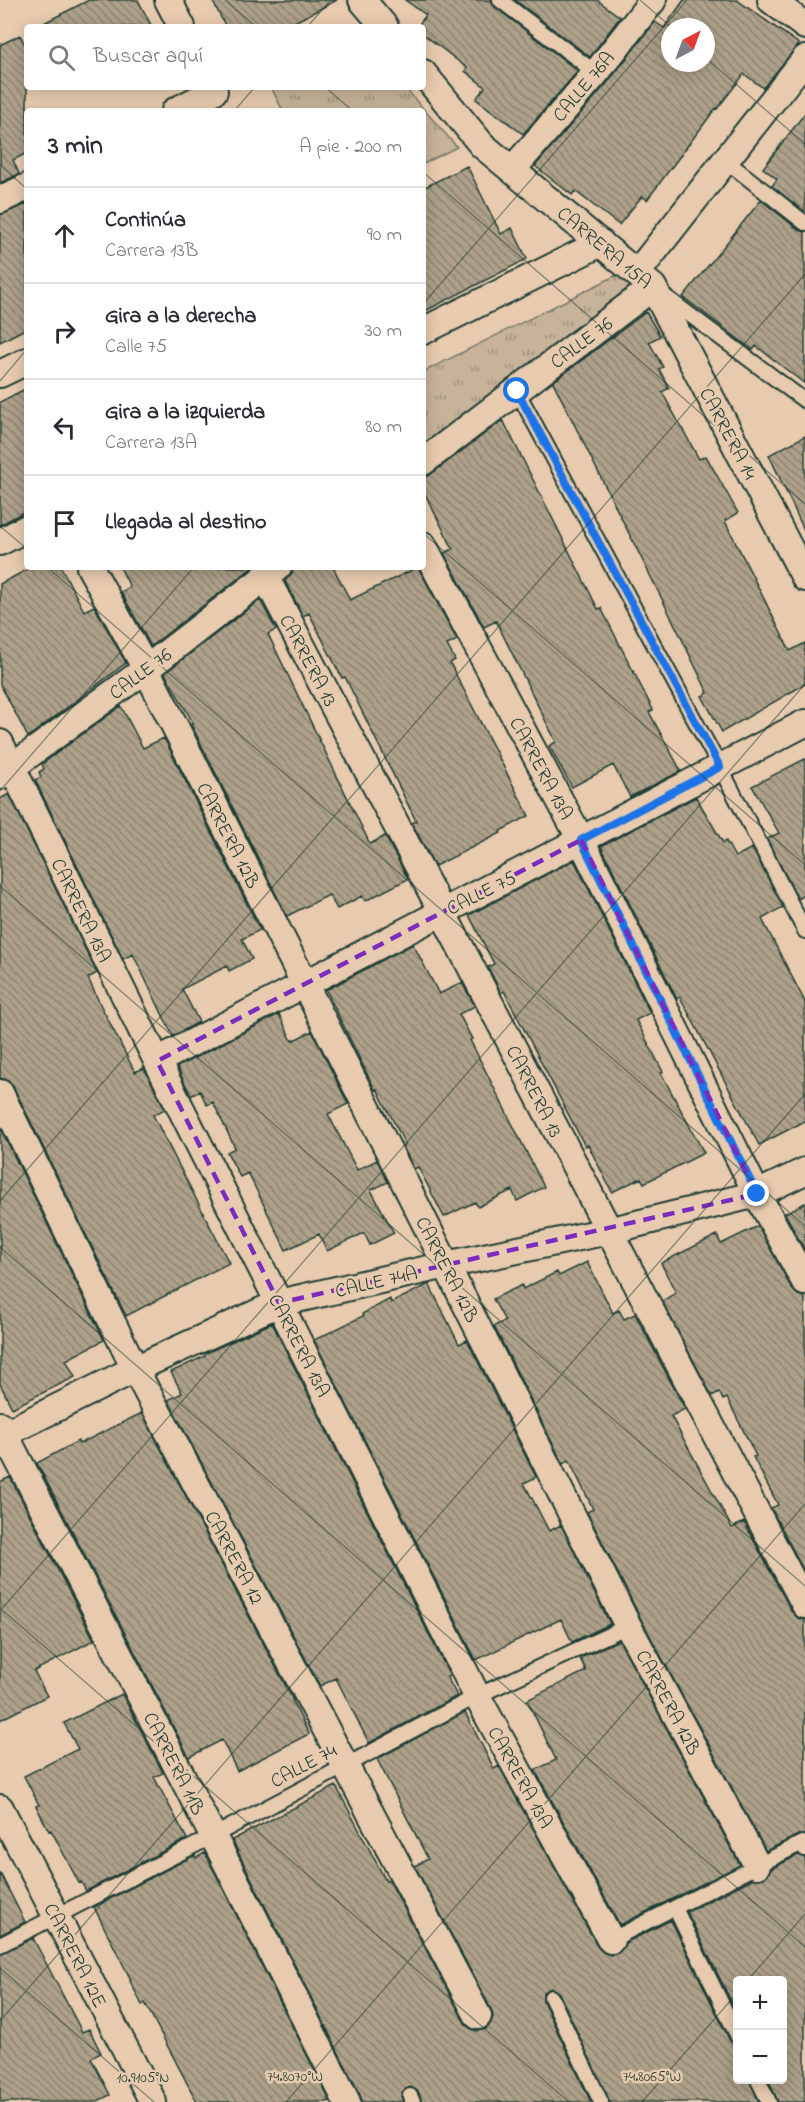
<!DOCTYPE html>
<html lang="es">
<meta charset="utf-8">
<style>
body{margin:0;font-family:"Indie Flower",sans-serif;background:#f7f7f7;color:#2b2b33}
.controls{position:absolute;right:18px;bottom:18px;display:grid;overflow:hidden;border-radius:6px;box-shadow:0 3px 15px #0003}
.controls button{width:54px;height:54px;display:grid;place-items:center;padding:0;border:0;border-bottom:2px solid #e1e1e2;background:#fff;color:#2b2b33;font:30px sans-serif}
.compass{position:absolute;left:661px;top:18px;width:54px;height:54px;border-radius:50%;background:#fff;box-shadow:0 3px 15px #0003;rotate:41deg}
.stop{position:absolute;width:18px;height:18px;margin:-14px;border:4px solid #1a73e8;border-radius:50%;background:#fff}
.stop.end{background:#1a73e8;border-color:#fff;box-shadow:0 2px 6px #0008}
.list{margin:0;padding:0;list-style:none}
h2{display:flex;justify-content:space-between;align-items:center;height:78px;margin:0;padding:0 24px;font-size:26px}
h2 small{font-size:20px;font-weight:400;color:#7c7c81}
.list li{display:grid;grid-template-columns:39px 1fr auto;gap:18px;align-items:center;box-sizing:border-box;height:96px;padding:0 24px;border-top:2px solid #e1e1e2}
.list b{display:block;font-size:22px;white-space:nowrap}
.list p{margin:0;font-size:20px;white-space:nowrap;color:#7c7c81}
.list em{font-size:20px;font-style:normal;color:#7c7c81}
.icon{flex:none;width:33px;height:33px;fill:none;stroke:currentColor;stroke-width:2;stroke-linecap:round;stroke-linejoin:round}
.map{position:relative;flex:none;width:805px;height:2102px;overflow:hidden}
.search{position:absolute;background:#fff;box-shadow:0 3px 15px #0003;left:24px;top:24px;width:402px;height:66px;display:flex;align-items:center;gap:15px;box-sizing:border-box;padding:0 21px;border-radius:6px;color:#7c7c81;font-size:22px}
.panel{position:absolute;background:#fff;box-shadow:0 3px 15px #0003;left:24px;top:108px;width:402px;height:462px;border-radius:6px}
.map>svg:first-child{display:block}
.grass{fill:url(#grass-tufts);stroke:#737867;stroke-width:1.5}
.building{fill:url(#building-back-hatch);stroke:#1f3d34;stroke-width:1.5;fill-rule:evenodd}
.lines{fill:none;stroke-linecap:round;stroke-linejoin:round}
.lane-casing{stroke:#1f3d34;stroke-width:18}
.street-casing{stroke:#1f3d34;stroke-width:30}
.lane{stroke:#e8cbaf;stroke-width:14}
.street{stroke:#e8cbaf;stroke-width:26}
.route{stroke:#1a73e8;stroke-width:8}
.marked{fill:none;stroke:#7b2cbf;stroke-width:4.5;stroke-dasharray:12 8;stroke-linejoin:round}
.ticks{fill:none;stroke:#1f3d34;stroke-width:1.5;stroke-opacity:0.45}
.labels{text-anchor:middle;stroke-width:5;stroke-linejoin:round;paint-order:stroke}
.street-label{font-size:20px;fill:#1f3d34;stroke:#e8cbaf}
.ticks-label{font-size:15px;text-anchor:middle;fill:#1f3d34;stroke:#e8cbaf;stroke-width:5;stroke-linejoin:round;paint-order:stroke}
</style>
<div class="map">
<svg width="805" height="2102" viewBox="0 0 805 2102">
<defs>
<pattern id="grass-tufts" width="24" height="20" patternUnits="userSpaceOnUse" patternTransform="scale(1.5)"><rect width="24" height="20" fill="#c7b39a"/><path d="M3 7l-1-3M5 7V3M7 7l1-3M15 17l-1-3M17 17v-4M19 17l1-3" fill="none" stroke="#a1937e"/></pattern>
<pattern id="building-back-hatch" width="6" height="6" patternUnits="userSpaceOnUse" patternTransform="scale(1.5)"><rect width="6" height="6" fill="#aea18a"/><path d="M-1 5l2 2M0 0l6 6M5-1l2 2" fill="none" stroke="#8d8472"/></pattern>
</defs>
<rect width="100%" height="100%" fill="#e8cbaf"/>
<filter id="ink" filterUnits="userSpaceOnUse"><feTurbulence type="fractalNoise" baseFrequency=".0167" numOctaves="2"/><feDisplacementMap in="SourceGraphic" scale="12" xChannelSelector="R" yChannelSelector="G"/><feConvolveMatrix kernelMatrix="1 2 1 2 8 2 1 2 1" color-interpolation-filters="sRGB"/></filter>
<g filter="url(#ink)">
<path class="grass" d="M271,87H404L457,147L423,164V111H283Z
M617,275L637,292L423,455V372Z"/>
<path class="building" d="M89,0H138L152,27H36Z
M212,0H337L285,27H226Z
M405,0H491L495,7L578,71L523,134L476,99L485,87L465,71L467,68L423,34V27H417L426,15Z
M515,0H597L620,17L590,57Z
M684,0H737L799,44L763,88L744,74L717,109L716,108L647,200L642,196L619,225L575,191L572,195L535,166L608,82L655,22L664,28ZM670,27H706V63H670Z
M20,35L27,49V153L13,160L19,174L0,183V45Z
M805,113V212L772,186L777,179L763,168Z
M467,166L501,234L512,228L527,259L423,312V188Z
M761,200L799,230L805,232V384L756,346L753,350L683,297Z
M27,204V328L0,342V215Z
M646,312L660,336L649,342L663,367L659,369L669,388L662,392L699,459L706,456L738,513L725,521L790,651L805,643V684L722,732L702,696L708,693L679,633L553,382Z
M27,388V510L0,525V402Z
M503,420L598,609L601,608L653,710L649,712L681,771L630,797L613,765L572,787L549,746L556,742L496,621L484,627L444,553L453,549L423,490V480Z
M805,436V532L769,455Z
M32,567H61L84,611L94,606L126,663L28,737L0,684V584Z
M120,567H253L151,646L121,592L130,587Z
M293,567H333L350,600L418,567L457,640L447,645L455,660L450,663L529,816L500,831L501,833L435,866L412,823L416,821L345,677L342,678L309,613L303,616L285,581L292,573Z
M260,600L276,630L268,634L370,844L385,836L408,879L365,901L362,896L337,909L329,895L287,916L191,724L193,723L165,673Z
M121,706L143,748L164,738L260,930L242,939L252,959L229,971L227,966L182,989L199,1022L173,1036L133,954L123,959L35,780L41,777L39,772L44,769L42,764Z
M805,759V895L798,899L767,839L779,833L752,786Z
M9,794L97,973L88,978L101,1006L135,1072L144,1068L165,1109L153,1115L229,1263L126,1316L13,1086L8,1080L0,1078V799Z
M696,797L723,843L726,841L735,857L752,848L783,907L762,919L805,1002V1121L759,1145L680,997L677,999L601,846Z
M574,860L650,1013L636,1020L663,1072L661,1073L704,1153L644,1183L641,1178L612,1192L588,1145L585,1146L504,991L501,993L488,967L494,964L469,915Z
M413,944L439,994L462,983L475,1006L459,1014L472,1039L470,1040L544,1187L517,1201L512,1190L478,1207L475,1202L444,1217L418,1167L414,1169L403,1147L405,1144L377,1089L375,1090L326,990Z
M279,1014L292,1041L312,1031L348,1104L328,1114L357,1170L377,1160L388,1182L371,1190L394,1233L370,1245L364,1233L327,1251L319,1234L286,1250L248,1173L240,1177L227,1152L235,1148L213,1102L207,1105L200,1091L191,1096L177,1067Z
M0,1127L104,1340L66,1360L75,1377L12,1408L0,1384Z
M805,1203V1251L785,1213Z
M758,1226L792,1289L798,1295L805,1297V1573L771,1508L778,1505L753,1457L756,1456L727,1398L723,1400L719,1392L712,1396L662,1301L676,1293L661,1263L717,1235L721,1244Z
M587,1262L613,1313L619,1310L624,1319L635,1314L685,1409L671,1416L732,1528L744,1522L792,1612L798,1618L805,1620V1835H798L766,1851L641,1619L587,1512L593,1509L569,1460L563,1464L494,1326L505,1321L493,1299L522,1285L523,1289L557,1272L559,1276Z
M429,1284L459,1344L467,1340L536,1477L524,1483L549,1531L561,1525L610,1624L572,1642L561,1619L476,1660L314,1340L363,1316L362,1314L390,1299L391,1303Z
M272,1323L450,1676L447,1677L457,1696L369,1743L336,1678L320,1686L168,1400L182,1393L171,1372L205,1356L204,1354Z
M142,1413L293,1700H292L309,1734L237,1771L222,1740L189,1757L37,1463L78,1441L79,1444Z
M10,1477L94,1640L34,1671L47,1696L0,1720V1482Z
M619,1640L740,1865L620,1925L535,1770L556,1760L527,1700L586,1671L580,1658Z
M122,1694L162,1771L163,1773L154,1777L187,1839L86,1891L81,1882L79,1883L51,1830L49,1831L36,1806L39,1805L24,1776L78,1749L64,1723Z
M465,1712L494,1769L499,1766L598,1947L603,1952L610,1955L618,1953L623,1948L625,1943L671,1920L730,2041L738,2046V2079H749L759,2102H610L559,1993L551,1988L543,1992V2001L591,2102H422L418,2091L410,2087L402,2092L401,2096L403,2102H362L360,2095L232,1840L336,1786L386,1881L389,1880L465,2023L470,2028L477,2031L486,2029L490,2024L493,2017L491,2009L415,1866L428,1859L377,1759Z
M205,1853L330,2101L327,2102H197L145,2003L142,2005L130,1981L131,1980L94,1907L195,1855L196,1858Z
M798,1855L805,1858V2102H778L768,2079H783V1980H738V2015L687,1912L752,1879L764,1878L771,1869Z
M0,1873L25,1922L0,1935Z
M33,1938L82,2032L89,2029L101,2053L91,2058L110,2095L96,2102H0V1954Z"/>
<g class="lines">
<defs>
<path id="lane" d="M500,0L596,73
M725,160L805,223
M662,294L805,401
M517,391L720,767L805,931
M675,1908L738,2037
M611,1940L802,1843L805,1849
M0,1945L213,1836L477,1696L628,1626
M551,1997L601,2102
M758,2080L769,2102
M410,2096L413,2102"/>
<path id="street" d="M168,0L182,27
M362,0L385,27
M771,0L805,26
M423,73L482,145L653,287L805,578
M175,111L214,91
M512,170L596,73L653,0
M0,200L27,187
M637,273L805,59
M423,331L601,243
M0,374L27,361
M423,462L653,287
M0,542L27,528
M423,545L581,840L757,1194L805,1282
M90,567L146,669L628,1626L757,1865
M265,576C447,918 624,1263 805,1605
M0,743L157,1061L477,1696L611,1940
M0,776L146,669L278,567
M157,1061L805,723
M0,1093L135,1369L478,2016
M0,1425L213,1836L347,2102
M0,1436L135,1369L279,1303L446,1265L608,1231L757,1194L805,1171
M0,1808L153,2102"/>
</defs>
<use href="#lane" class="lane-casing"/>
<use href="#street" class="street-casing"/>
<use href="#lane" class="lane"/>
<use href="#street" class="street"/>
</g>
</g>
<g class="lines" filter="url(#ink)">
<path class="route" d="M517,391L720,767L581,840L757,1194"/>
</g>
<path class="marked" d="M581,840L757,1194L279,1303L157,1061Z"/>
<path class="ticks" d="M225,0L256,27M640,0L671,27M307,27L331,0M706,58L805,144M325,87L353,111M234,111L255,87M0,165L27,189M423,172L805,504M423,304L687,0M0,381L27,349M0,526L27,549M423,533L805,865M47,567L805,1226M0,791L194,567M0,886L805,1586M0,1201L805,274M0,1247L805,1947M0,1608L569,2102M0,1611L805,684M0,1968L154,2102M748,1980L805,1914M0,2021L805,1094M286,2102L805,1504M642,2102L738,1992"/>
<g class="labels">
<g class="street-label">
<text transform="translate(583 86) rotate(-50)" y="7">CALLE 76A</text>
<text transform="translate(605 247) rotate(40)" y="7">CARRERA 15A</text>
<text transform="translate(581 342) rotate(-37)" y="7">CALLE 76</text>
<text transform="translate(729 433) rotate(62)" y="7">CARRERA 14</text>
<text transform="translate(309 660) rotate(62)" y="7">CARRERA 13</text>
<text transform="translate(140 673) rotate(-37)" y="7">CALLE 76</text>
<text transform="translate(542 768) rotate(62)" y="7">CARRERA 13A</text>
<text transform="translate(229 835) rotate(63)" y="7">CARRERA 12B</text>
<text transform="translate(481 892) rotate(-27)" y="7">CALLE 75</text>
<text transform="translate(82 910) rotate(64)" y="7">CARRERA 13A</text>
<text transform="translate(535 1091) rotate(63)" y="7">CARRERA 13</text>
<text transform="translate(448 1269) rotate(63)" y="7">CARRERA 12B</text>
<text transform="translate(376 1281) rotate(-13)" y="7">CALLE 74A</text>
<text transform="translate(300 1345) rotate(63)" y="7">CARRERA 13A</text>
<text transform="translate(235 1557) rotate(62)" y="7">CARRERA 12</text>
<text transform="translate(669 1702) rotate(62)" y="7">CARRERA 12B</text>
<text transform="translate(175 1763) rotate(63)" y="7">CARRERA 11B</text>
<text transform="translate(303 1765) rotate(-28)" y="7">CALLE 74</text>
<text transform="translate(521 1777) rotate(61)" y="7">CARRERA 13A</text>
<text transform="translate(76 1955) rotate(63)" y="7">CARRERA 12E</text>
</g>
</g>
<g class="ticks-label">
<text x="295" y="2081">74.8070°W</text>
<text x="652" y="2081">74.8065°W</text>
<text x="143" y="2082">10.9105°N</text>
</g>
</svg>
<div class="controls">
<button>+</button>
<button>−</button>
</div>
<svg class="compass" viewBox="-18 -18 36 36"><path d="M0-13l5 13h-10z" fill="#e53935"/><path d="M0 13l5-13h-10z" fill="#7c7c81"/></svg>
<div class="stop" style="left:517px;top:391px"></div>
<div class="stop end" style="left:757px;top:1194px"></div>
<div class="search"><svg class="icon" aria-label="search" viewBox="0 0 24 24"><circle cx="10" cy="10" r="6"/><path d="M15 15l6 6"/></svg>Buscar aquí</div>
<section class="panel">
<h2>3 min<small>A pie · 200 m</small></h2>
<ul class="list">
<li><svg class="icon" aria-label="ahead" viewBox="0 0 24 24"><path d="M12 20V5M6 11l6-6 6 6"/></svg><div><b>Continúa</b><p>Carrera 13B</p></div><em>90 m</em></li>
<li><svg class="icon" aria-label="right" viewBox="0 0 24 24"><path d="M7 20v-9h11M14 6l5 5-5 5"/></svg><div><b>Gira a la derecha</b><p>Calle 75</p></div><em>30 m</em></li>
<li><svg class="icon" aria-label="left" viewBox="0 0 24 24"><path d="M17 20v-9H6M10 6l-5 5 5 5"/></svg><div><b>Gira a la izquierda</b><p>Carrera 13A</p></div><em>80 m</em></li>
<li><svg class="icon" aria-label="arrive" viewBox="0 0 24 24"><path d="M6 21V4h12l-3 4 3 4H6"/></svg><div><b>Llegada al destino</b></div></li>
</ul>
</section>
</div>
